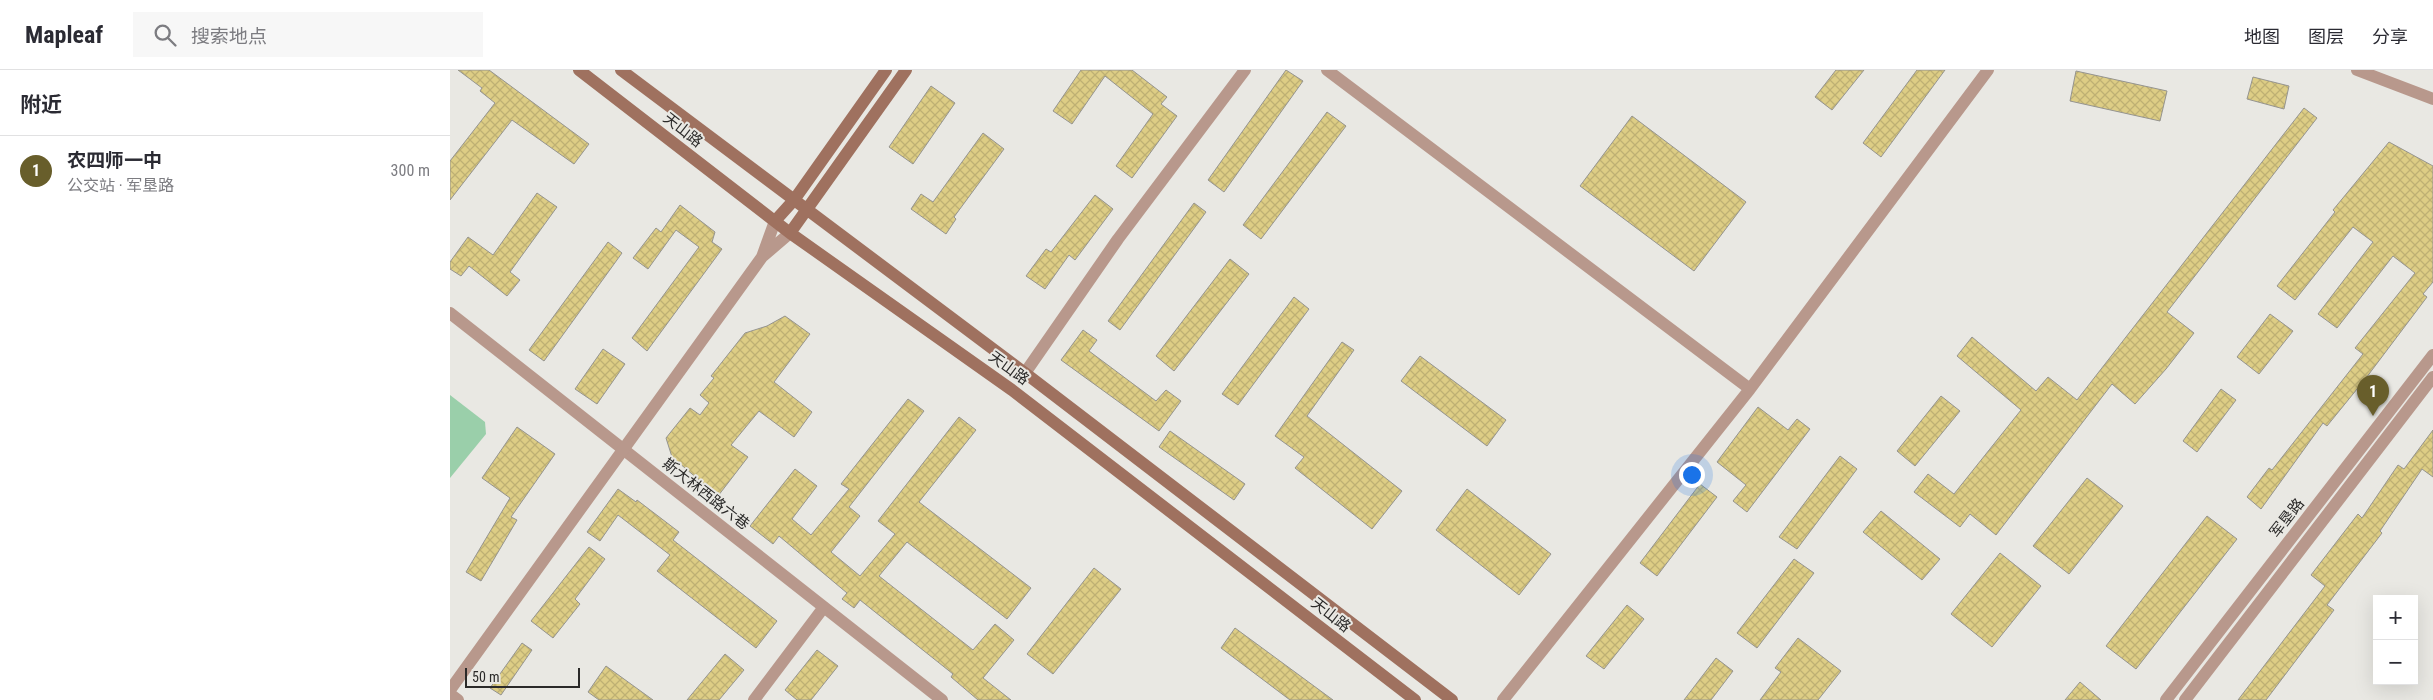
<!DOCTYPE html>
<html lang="zh">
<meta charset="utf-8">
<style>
body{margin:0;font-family:"Roboto Condensed","Noto Sans SC",sans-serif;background:#f7f7f7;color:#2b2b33}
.controls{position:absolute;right:15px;bottom:15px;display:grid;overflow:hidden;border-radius:0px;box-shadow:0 5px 20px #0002}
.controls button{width:45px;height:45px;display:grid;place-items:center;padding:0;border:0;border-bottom:1px solid #e1e1e2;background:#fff;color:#2b2b33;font:25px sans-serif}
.scale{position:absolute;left:15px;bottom:12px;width:115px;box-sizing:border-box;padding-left:5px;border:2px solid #2b2a29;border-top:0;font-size:14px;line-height:18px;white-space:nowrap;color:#2b2a29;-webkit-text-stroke:4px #e9e8e3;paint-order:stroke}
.you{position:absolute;left:1241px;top:404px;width:18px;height:18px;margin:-12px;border:4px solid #fff;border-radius:50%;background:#1a73e8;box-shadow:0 0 0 8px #1a73e833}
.badge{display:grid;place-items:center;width:32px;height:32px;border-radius:50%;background:#685e2b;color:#fff;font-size:16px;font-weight:700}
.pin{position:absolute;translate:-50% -41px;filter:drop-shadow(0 1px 2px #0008)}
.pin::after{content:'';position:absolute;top:26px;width:18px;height:15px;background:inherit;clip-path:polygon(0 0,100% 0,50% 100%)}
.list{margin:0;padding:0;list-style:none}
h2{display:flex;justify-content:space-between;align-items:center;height:65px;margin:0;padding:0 20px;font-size:21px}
h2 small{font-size:16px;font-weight:400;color:#7c7c81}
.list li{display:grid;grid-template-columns:32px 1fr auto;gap:15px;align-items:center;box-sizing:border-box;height:70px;padding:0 20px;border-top:1px solid #e1e1e2}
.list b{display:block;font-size:19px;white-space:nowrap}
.list p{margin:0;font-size:16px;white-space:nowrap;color:#7c7c81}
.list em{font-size:16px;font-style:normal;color:#7c7c81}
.icon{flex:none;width:28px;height:28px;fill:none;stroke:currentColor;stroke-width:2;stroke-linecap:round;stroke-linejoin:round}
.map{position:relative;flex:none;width:1983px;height:630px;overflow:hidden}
header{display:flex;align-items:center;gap:30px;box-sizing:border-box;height:70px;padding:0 25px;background:#fff;border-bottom:1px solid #e1e1e2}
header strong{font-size:24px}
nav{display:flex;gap:28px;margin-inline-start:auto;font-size:18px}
.search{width:350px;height:45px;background:#f7f7f7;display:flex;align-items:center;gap:12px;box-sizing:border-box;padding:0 18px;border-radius:0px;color:#7c7c81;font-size:19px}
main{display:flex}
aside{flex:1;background:#fff}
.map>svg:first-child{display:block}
.pitch{fill:#9acfaa}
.building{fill:url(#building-cross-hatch);stroke:#95948f}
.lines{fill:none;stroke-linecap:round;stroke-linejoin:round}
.minor{stroke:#b8988c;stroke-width:12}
.tertiary{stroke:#b8988c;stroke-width:12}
.secondary{stroke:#9f715f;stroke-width:12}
.labels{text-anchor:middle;stroke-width:4;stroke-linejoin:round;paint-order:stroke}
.street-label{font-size:15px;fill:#2b2a29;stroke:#e9e8e3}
</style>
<header>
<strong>Mapleaf</strong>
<div class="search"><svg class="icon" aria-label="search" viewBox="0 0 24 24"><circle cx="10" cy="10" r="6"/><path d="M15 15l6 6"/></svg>搜索地点</div>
<nav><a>地图</a><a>图层</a><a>分享</a></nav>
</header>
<main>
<aside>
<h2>附近<small></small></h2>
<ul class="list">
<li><span class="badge">1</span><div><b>农四师一中</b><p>公交站 · 军垦路</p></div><em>300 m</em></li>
</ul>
</aside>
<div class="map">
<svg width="1983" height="630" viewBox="0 0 1983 630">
<defs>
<pattern id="building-cross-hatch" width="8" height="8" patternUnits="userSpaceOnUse" patternTransform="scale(1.25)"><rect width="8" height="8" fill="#ddcd85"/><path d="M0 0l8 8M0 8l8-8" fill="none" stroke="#beb073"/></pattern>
</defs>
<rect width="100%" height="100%" fill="#e9e8e3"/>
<path class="pitch" d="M0,325L35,352L36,364L0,408Z"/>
<path class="building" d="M8,0H39L139,74L124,94L62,50L0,130V91L45,33L30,21L32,18Z
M631,0H682L717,27L711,34L727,46L682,108L666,96L703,44L655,6L622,54L603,41Z
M836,0L853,11L774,122L758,110Z
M1386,0H1414L1382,40L1365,27Z
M1467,0H1495L1431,87L1413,73Z
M1626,1L1717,21L1710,51L1620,31Z
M1803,7L1839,16L1834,39L1797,29Z
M481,16L505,33L463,94L439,77Z
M1854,38L1867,48L1717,242L1744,263L1716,299L1685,334L1662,314L1546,465L1520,444L1510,457L1464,422L1478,404L1504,424L1571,340L1507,286L1522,267L1586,321L1598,307L1627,330Z
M877,42L896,56L811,169L793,155Z
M1182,46L1296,132L1244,201L1130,116Z
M533,63L554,79L504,147L506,149L496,164L461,139L471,124L483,132Z
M1939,72L1983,96V212L1973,224L1977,227L1916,308L1877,356L1873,353L1811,439L1797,427L1819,398L1822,400L1913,284L1905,278L1965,203L1943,186L1887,258L1868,244L1923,172L1903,157L1845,230L1827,216L1885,142L1883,140Z
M87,123L107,137L60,202L70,210L57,226L19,196L11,206L0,199V192L18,167L43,185Z
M645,125L663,139L625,190L619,185L595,219L576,206L596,179L601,182Z
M744,133L756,142L670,260L658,251Z
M230,135L265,162L262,172L272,179L197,281L182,268L249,177L226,160L198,199L183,188L206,158L211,162Z
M158,172L172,183L94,291L79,280Z
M780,189L799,204L724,301L706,286Z
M844,227L859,239L788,335L772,324Z
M1820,244L1843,261L1809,304L1787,287Z
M335,246L360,264L324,312L362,342L344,367L309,341L281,375L298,387L268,426L222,387L216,368L240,338L250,345L259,333L250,325L264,308L261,306L295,263L317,256Z
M633,260L647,270L639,281L706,331L716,320L731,331L709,361L611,290Z
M892,272L904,280L857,346L952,421L922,459L845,398L854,387L825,366Z
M153,279L175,294L147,334L125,319Z
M970,286L1056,350L1037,376L951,311Z
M1771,319L1786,330L1747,382L1733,371Z
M1491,326L1510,341L1465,396L1447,381Z
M458,329L474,341L399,437L410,446L381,482L410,506L445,464L428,451L509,347L526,360L469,432L581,518L557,549L457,472L429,506L523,580L545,554L564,570L533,608L561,630H528L501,607L503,604L410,530L404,538L392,529L397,523L329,466L323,474L300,456L345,399L367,416L342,449L361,465L399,419L391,414Z
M1308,337L1338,360L1347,349L1360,359L1297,442L1283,431L1296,415L1267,392Z
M67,357L105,384L61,447L67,450L31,511L16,502L60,428L32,408Z
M1983,360V407L1972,399L1930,461L1932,463L1877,535L1884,540L1816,630H1788L1875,516L1861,505L1908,444L1912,448L1948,395L1954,399Z
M720,361L795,414L784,430L709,377Z
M1390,386L1407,399L1347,479L1329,467Z
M1637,408L1673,436L1619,504L1583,476Z
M1250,414L1267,427L1207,506L1190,493Z
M168,419L186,432L187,430L229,462L223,470L327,551L306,578L207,501L220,485L168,445L150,471L137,462Z
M1017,419L1101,484L1069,525L986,460Z
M1431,441L1490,489L1472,510L1413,462Z
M1757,446L1787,469L1686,599L1656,576Z
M139,477L155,489L125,529L130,534L103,568L81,551Z
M1550,483L1591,516L1542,577L1501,544Z
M1344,489L1364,503L1307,578L1287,563Z
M644,498L671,519L603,604L577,584Z
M1177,535L1194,549L1154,599L1136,586Z
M785,558L883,630H840L771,578Z
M1348,568L1391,601L1368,630H1310L1331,602L1325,598Z
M72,573L82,580L51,625L40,618Z
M367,580L388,596L361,630H347L335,620Z
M275,584L294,600L269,630H237Z
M1266,588L1283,601L1261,630H1234Z
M156,596L203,630H149L138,622Z
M1630,612L1651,630H1615Z"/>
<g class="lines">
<path class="minor" d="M877,0L1300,319
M1907,0L1983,29
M0,243L492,630
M575,303L668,169L795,0
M0,624L8,630
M304,630L374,537
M1053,630L1300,319L1538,0"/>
<path class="tertiary" d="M325,151L312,187L340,163
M0,620L312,187
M1716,630L1983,285
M1735,630L1983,307"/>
<path class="secondary" d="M129,0L340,163L562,320L965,630
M171,0L575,303L1002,630
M325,151L344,130L436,0
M340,163L456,0"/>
</g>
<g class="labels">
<g class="street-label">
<text transform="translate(233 60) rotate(38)" y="5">天山路</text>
<text transform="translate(559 298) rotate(36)" y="5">天山路</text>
<text transform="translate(256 424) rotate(38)" y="5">斯大林西路六巷</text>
<text transform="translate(1837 448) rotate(-52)" y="5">军垦路</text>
<text transform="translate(881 545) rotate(38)" y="5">天山路</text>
</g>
</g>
</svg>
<div class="controls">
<button>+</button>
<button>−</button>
</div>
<div class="scale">50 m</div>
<div class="you"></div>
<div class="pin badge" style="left:1923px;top:346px">1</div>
</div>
</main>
